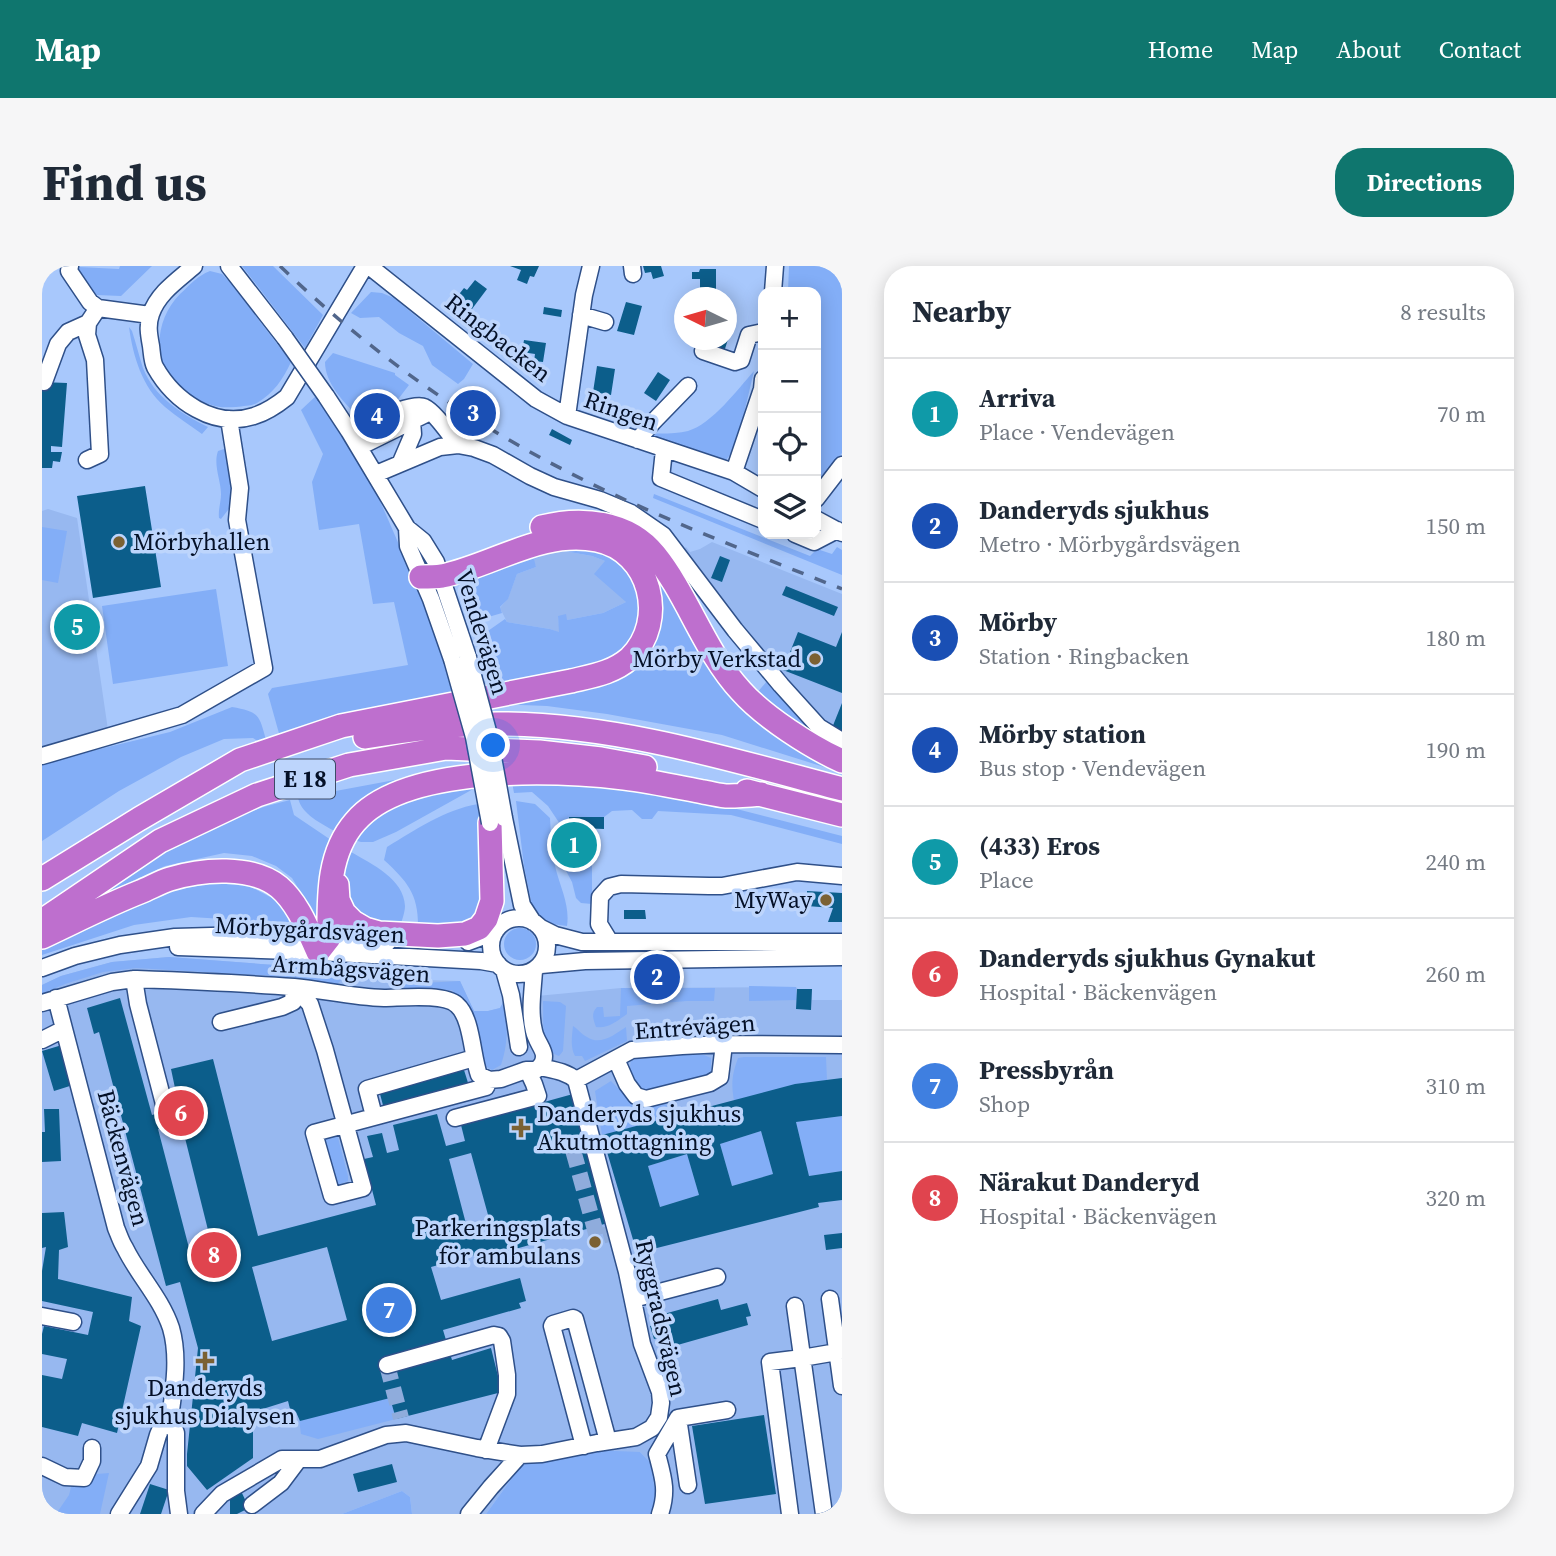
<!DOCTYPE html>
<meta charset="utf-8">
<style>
body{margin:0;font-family:"Source Serif 4",serif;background:#f6f6f7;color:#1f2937}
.controls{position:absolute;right:21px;top:21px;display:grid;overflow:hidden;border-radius:14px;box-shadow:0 4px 18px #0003}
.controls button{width:63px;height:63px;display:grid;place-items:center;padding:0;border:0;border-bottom:2px solid #e0e1e3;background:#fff;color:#1f2937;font:35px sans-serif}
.compass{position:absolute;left:632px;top:21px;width:63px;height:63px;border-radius:50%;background:#fff;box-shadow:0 4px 18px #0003;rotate:275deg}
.you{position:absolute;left:452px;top:480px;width:24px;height:24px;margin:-18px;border:5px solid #fff;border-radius:50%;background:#1a73e8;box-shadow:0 0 0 10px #1a73e833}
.badge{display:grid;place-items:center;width:46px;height:46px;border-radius:50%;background:#0f766e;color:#fff;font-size:23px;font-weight:700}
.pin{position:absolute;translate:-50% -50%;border:4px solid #fff;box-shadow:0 2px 7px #0006}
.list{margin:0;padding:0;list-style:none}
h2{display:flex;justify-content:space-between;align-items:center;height:91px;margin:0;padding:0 28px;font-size:30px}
h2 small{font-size:23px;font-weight:400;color:#747a83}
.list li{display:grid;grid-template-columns:46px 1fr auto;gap:21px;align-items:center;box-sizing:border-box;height:112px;padding:0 28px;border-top:2px solid #e0e1e3}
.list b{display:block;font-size:26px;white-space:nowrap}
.list p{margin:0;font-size:23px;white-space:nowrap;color:#747a83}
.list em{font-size:23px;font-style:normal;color:#747a83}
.icon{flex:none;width:38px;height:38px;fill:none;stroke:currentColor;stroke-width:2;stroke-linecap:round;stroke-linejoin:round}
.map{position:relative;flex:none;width:800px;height:1248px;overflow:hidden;border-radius:28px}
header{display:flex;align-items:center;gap:42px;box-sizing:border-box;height:98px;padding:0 35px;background:#0f766e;color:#fff}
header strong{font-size:33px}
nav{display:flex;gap:38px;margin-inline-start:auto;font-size:24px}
.intro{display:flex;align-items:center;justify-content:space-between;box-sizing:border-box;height:168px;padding:0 42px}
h1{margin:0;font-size:49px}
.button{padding:18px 32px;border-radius:28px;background:#0f766e;color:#fff;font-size:24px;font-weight:700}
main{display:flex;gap:42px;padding:0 42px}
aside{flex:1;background:#fff;border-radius:28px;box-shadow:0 4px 18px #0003}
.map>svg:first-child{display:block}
.built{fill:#97b8f0}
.green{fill:#83aef7}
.building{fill:#0c5e8b;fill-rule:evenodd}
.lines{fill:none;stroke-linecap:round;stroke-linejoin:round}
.minor-tunnel{stroke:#8facdc;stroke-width:16;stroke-dasharray:16 8;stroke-linecap:butt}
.minor-casing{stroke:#2f5089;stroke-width:19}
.highway-casing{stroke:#fff;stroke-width:26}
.minor{stroke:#fff;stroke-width:16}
.highway{stroke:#be6fce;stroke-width:23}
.rail{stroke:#51668b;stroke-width:3.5;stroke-dasharray:12 12;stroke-linecap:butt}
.minor-bridge-casing{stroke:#2f5089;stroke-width:19;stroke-linecap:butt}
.minor-bridge{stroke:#fff;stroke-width:16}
.poi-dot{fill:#7b6133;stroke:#bdd5fc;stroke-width:2.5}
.labels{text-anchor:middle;stroke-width:7;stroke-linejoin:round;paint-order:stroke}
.shield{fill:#bdd5fc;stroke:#3c4b67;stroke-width:2}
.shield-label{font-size:23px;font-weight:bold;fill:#041027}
.street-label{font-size:24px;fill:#041027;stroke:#bdd5fc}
.poi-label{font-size:24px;fill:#041027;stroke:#bdd5fc;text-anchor:end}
</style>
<header>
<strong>Map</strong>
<nav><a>Home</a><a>Map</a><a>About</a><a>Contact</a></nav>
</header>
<div class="intro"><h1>Find us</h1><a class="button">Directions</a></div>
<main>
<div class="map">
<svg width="800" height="1248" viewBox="0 0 800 1248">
<rect width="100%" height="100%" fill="#a8c8fc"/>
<path class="built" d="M6,243L35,252L66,464L0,483V245Z
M670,276L800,328V482L765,456L725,415L679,361L634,291L644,281L648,286L658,283Z
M516,284L550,290L563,295L584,336L561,347L525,354L516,351L518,367L508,363L465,356L458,342L466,332L475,308L494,301L491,293Z
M127,691L300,704L347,713L418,715L432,745H446L458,742L463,733L579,722L754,721L756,723H770V734H800V1248H610L616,1240L608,1196L598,1186L524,1189L480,1198L444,1248H370L368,1231L360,1225L300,1248H0V719L19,710L70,696Z"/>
<path class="green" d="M78,0H110L79,30L55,29L47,22L36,5L37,1L77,3Z
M200,0H231L281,49L263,82Z
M747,0H800V187L774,220V26H746Z
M168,5L180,8L187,15L249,96C241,113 232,127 215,137C210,140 201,140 194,141C187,141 180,142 173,140C155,136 125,116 120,98C113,73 120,46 138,28C148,19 155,10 168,5Z
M329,26L340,27L352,32L431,98L422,113L416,118L390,99L381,80L357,67L337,51L318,52L309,47Z
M87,61L90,65C94,77 97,90 101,102C112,131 140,148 166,161L160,168C148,159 135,151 123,141C100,121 91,90 87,61Z
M291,87L353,107V109L367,119L354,136L317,151C302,137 283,117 283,96Z
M712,105L696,173L692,184L684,194L665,192L590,167C607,167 630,169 646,165C670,158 696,123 712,105Z
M275,129L335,228L404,387L415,429L238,471L226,428L230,422L366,399L352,336L331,338L317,258L277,264L270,216L281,188L259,144Z
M185,182L193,235L179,253L177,252C176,244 179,236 179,228C179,214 171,199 176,185Z
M612,228L768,290L775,283L790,288L795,281L800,284V309L611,232Z
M0,261L25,265L16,317L0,314Z
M538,282L570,288L589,304L601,348L594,370L579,388L551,405L449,423L434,378L443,367L463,353L465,356L508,363L517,366L516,350L524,348L525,354L561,347L584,336L552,308L563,295L550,290L516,284L492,293L494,301L475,308L466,333L458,341L460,347L443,352L429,349L425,333L432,315L459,301L501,284Z
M612,303L643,359L798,502V506L680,469L565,448L505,440L452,438L585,407L608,306Z
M174,323L186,400L71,418L60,340Z
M725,415L774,467L769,469L714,428Z
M190,441C217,446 217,448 224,474L219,477L211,472L182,473L139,491L77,525L0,575V497L128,466Z
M401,505L294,566C279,557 260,549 256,532Z
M434,515L433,522L354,566L331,576H319L312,574L321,560L347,540Z
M470,516L558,519L675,538L800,570V578L689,549L616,545L610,553H600L590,544L570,545L562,551H528L527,595H537L550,600V638L539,637L534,632L530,616L522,601L521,572L518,558L506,540L490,526L472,527Z
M248,534L252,549L289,574L276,661L263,633L250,612L234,600L210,590L182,587L123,600L62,628L80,612L129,583L189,552L225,540Z
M474,535L493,538L508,552C509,570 510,587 514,604C519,623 528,640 525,660L510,658L500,653L490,640L482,600Z
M436,538L441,569L438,647L426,658L376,663C377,629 366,616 342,594L345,581C375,563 402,544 436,538Z
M309,586C330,598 362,613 363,640C363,647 359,656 358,662L345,661L309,643L303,618L304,591Z
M172,617L207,620L232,633L245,645L247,657L149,651L92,659L0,689V678L126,625Z
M462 678a16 16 0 1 1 32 0a16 16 0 1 1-32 0Z
M127,691L300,704L299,714L289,725L251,711L94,702L61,706L23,718L0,728V719L19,710L70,696Z
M418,715L432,745H446L458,742L463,733C465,758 467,775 459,799L450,804L442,799L430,751L410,724H362V718Z
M707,720L754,721L755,734L707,735Z
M579,722H673L672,735H645L585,740V748C575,755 566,763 554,761C551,753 549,747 555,741H561L562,751L578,750Z
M501,735L518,736L524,740L521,785L517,790C497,785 502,752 501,735Z
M531,760C536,763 539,768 545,771C558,780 572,769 584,761L585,775L543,795L540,790H533C528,781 530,770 531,760Z
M642,787L662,789L669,792V806L663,811L612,825H601C590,815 586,809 589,794Z
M702,791H784L785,814L692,835C689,817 690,809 696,792Z
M569,815L594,841H609L624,838L630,851L560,869L553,825Z
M800,850V905L767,910L754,856Z
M719,865L731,908L690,920L678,878Z
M291,869L296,872L306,910V915L296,919L292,917L281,876L284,871Z
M645,888L657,929L618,941L606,900Z
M348,1132L354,1153L276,1173L259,1168L257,1153Z
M549,1184L598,1186L608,1196L616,1240L610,1248H444L480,1198Z
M67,1207L58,1248H14L27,1229L32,1210Z
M360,1225L368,1231L370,1248H300Z"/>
<path class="building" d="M468,0H497L492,11L488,10L485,18L475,14L479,4Z
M601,0H619L622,10L611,13L609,6L603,7Z
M658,3H674V28L667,29V32H658V13H650V6H657Z
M433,14L445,23L430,43L414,32L422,22L425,24Z
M584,36L600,40L592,69L575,65Z
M502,41L520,44L519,51L501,48Z
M684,69L687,70L682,86L666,81L669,74H684Z
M482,74L504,77L501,96L492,95L493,88L480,86Z
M555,100L573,103L569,129L551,126Z
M616,106L628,114L614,135L602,127Z
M0,116L25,117L20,181L9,180V186H20L18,196L11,195L10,202H0Z
M510,163L530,174L528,179L507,169Z
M103,220L119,321L51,332L35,230Z
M678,290L688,294L680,316L669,312Z
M744,320L796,341L792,350L740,329Z
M756,366L794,381L800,366V427L741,404Z
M800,437V471L788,467Z
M527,551H562V563L537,562V595H527Z
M765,625L800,627V656H786L791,642L765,640Z
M582,644H603L604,653H582Z
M755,723H770L769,744L754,743Z
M78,732L110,849L137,841L129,803L171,793L216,970L334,939L322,893L331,891L325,870L340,867L345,887L357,884L351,859L395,848L404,880L423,875L419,859L531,828L566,957L434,994L433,989L389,1001L399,1034L478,1012L484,1035L477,1037L479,1042L401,1064L410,1094L449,1082L460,1126L354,1153L348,1132L258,1155L254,1146L249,1147L246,1135L211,1146V1192L165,1224L145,1200V1188L156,1082L138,1016L124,1020L57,766L52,768L45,742ZM139,856L169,976L147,982L116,863ZM429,887L451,967L428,973L407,893ZM285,981L305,1054L230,1075L210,1001Z
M20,779L31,819L12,825L0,785Z
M422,804L427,820L342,843L338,828Z
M800,812V850L754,856L767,910L800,905V934L776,937L777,941L595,987L560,869L753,818ZM719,865L731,908L690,920L678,878ZM645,888L657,929L618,941L606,900Z
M2,843H17L19,895L0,896V866H3Z
M22,946L26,981L17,984L16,1013L90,1031L87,1055L99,1060L75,1167L40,1157L36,1170L0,1161V1109L20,1113L25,1093L0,1088V1068L2,1060L46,1069L51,1046L0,1035V1005L4,981L0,982V947Z
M800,967V982L784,984L782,969Z
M676,1033L679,1044L705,1037L709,1050L704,1051L706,1059L632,1080L629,1068L612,1073L608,1060L613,1059L611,1051Z
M722,1149L734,1228L663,1238L650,1160Z
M350,1198L355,1216L316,1226L311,1208Z
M108,1218L127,1224L119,1248H98Z
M199,1225L207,1242L195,1248H188V1231Z"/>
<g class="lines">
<path class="minor-tunnel" d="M549,869L531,884L555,971L575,966
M345,1099L359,1152"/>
<defs>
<path id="minor" d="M28,0L27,5L48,36L56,42L108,49
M152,0C136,14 116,27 109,48C105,59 107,69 109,80C110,87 110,95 113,101C132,135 172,163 212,150C225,146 235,139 245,131L323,0
M187,0L243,72
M327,0L494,133L525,150
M549,0L542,29L525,150L692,206L721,223
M590,0L591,8
M731,26L733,0
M539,49L563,56
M661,85L693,96L699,94L707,69L721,66
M2,116L16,78L26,66L46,57
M284,130L307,165L365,262L381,275L394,296L426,391
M307,165C321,160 370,135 382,141C393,146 407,168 416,179
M596,174L611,156L646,120
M317,181L388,146
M622,184L619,212L721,254
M45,194L58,188L53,94L45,69L46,57L56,42
M359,196L371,168L370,155
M692,206L720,123L721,113
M334,208L398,181L416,179L432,182L451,189L488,210L512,221L558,234L589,247L621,269L693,364L739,419L777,461L800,475
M774,233L800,199
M774,253L800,267
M365,262L366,280L389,333L410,393
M753,268L772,276L795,264
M0,490L140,449L222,402L195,254L198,222L187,153
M462,552L480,639L491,656
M449 680a28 28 0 1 1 56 0a28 28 0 1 1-56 0Z
M499,662L513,669L540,676H800
M426,676L453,666
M568,676L557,658L558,631L567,621L579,618L667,620H680L755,606L800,610
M136,681L276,686L439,695L456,698
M499,699L543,695L800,691
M0,702L33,690L78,679L133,671L205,669L345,677
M462,704L469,729L477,781
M92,713L96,738L122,838
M252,721L268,738L283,784L321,922L290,930L272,867C330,851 387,836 444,821L447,814
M14,732L74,962C77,969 79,976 83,982C96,1009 119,1032 129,1062C138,1093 131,1128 127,1159
M0,737L70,716L92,713C145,715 199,717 252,721C282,724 311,731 342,732C359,732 402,727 415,739C430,752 430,790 437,809L447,814L459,813L484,804H494C499,800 502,797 502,790C502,783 494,775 492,765C487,745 491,724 492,704
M179,756L240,741L251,736L252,721
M0,774L22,763
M574,793L585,818L594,830L604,833L668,817L678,811L682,778
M498,801C511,804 523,805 534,814
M534,814L590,784L640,780L682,778L800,779
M332,850L325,823L432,792
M413,852L496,830L492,818L486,805
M591,1033L675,1011
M788,1033L800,1120
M753,1040L782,1248
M0,1050L31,1056
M345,1099L452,1069L457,1070L460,1075L465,1109V1128L444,1184
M636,1152L646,1219
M127,1159L132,1162L134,1167V1225L137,1248
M542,1180L510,1060L511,1058L531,1052L533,1053L566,1175
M0,1200L23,1211L42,1212L50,1195V1182
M210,1239L239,1217L257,1193
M77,1248L107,1200L116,1169L119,1162L127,1159
M161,1248L180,1228L240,1193H278L344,1169L364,1167L435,1182L478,1189L500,1188L555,1177L594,1171L610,1162L617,1151L619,1137L618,1126L600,1078L585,1006L534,814
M427,1248L449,1221L478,1189
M618,1248C626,1225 621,1211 615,1188L636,1152L685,1144
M748,1248L728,1096L760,1092L795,1086"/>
<path id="highway" d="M500,261C539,251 586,255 613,289C646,330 662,385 699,425C722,451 769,481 800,495
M323,471C370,463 418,457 466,458C580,460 690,494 800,523
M705,525L800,549
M0,613L97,553L198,494L299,460L529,415C550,410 571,407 588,392C626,355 609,285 555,274C500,263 452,299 400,310C393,311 386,311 379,311
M295,619L296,634L302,647L311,656L323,663L337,667L396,670L423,668L437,662L444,653L450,635L448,557
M0,655L118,575L215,529L307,499L404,482L497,486L559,493L603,501
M0,671C32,656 65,639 98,626C108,622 118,616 128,613C160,603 210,599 237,621C256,637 266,664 276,686L287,672C287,633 285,588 313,556C362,498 512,504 582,512C608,515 635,521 661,526C669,527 678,530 687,530C697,530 708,529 719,528"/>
</defs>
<use href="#minor" class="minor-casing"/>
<use href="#highway" class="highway-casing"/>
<use href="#minor" class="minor"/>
<use href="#highway" class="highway"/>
<path class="rail" d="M238,0C323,82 421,153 526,206C615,252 708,286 800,323"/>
<defs>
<path id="minor-bridge" d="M243,72L284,130
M426,391L447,469L462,552
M410,393L432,471L448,557"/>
</defs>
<use href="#minor-bridge" class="minor-bridge-casing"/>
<use href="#minor-bridge" class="minor-bridge"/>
</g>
<g class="poi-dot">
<circle cx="77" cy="276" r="7"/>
<circle cx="773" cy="393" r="7"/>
<circle cx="784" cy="634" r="7"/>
<path d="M475.5 851.5h7v7h7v7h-7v7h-7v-7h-7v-7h7z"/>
<circle cx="553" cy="976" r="7"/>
<path d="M159.5 1084.5h7v7h7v7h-7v7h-7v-7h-7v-7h7z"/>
</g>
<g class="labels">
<rect class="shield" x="233" y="493.5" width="60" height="39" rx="5"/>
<g class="shield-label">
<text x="263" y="521">E 18</text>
</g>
<g class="street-label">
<text transform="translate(456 72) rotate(38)" y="8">Ringbacken</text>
<text transform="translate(579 145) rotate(19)" y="8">Ringen</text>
<text transform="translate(440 366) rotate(73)" y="8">Vendevägen</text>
<text transform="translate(268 664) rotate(3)" y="8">Mörbygårdsvägen</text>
<text transform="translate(309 703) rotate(4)" y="8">Armbågsvägen</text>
<text transform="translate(653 761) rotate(-4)" y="8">Entrévägen</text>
<text transform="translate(81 892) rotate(75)" y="8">Bäckenvägen</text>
<text transform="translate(619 1052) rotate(77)" y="8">Ryggradsvägen</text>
</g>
<g class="poi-label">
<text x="91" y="284" text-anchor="start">Mörbyhallen</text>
<text x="759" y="401">Mörby Verkstad</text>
<text x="770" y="642">MyWay</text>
<text x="495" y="856" text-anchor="start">Danderyds sjukhus<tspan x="495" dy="28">Akutmottagning</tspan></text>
<text x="539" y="970">Parkeringsplats<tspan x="539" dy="28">för ambulans</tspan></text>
<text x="163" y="1130" text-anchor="middle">Danderyds<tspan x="163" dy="28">sjukhus Dialysen</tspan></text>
</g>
</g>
</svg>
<div class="controls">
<button>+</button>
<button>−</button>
<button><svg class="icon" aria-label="locate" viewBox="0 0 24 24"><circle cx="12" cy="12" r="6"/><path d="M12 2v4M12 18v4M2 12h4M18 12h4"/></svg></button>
<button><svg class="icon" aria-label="layers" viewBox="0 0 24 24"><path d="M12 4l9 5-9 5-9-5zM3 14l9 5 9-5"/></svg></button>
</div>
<svg class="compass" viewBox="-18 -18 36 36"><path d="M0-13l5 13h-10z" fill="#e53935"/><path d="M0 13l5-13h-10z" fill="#747a83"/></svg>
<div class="you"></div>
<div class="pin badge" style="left:532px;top:579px;background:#0f9aa8">1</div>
<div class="pin badge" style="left:615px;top:711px;background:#1a4fb4">2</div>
<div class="pin badge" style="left:431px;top:147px;background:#1a4fb4">3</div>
<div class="pin badge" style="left:335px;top:150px;background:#1a4fb4">4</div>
<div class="pin badge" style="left:35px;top:361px;background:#0f9aa8">5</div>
<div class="pin badge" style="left:139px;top:847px;background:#e0444e">6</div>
<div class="pin badge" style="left:347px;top:1044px;background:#3f7fe0">7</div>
<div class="pin badge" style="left:172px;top:989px;background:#e0444e">8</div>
</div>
<aside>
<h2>Nearby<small>8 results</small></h2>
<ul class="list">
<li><span class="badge" style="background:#0f9aa8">1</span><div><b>Arriva</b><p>Place · Vendevägen</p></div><em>70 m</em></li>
<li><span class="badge" style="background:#1a4fb4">2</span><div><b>Danderyds sjukhus</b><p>Metro · Mörbygårdsvägen</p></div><em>150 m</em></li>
<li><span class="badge" style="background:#1a4fb4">3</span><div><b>Mörby</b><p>Station · Ringbacken</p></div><em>180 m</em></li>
<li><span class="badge" style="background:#1a4fb4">4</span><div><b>Mörby station</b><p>Bus stop · Vendevägen</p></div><em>190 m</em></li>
<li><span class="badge" style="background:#0f9aa8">5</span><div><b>(433) Eros</b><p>Place</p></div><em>240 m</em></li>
<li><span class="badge" style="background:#e0444e">6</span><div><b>Danderyds sjukhus Gynakut</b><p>Hospital · Bäckenvägen</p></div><em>260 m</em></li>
<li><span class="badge" style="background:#3f7fe0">7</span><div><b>Pressbyrån</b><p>Shop</p></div><em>310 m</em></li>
<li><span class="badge" style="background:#e0444e">8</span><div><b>Närakut Danderyd</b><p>Hospital · Bäckenvägen</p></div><em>320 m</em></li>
</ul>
</aside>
</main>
